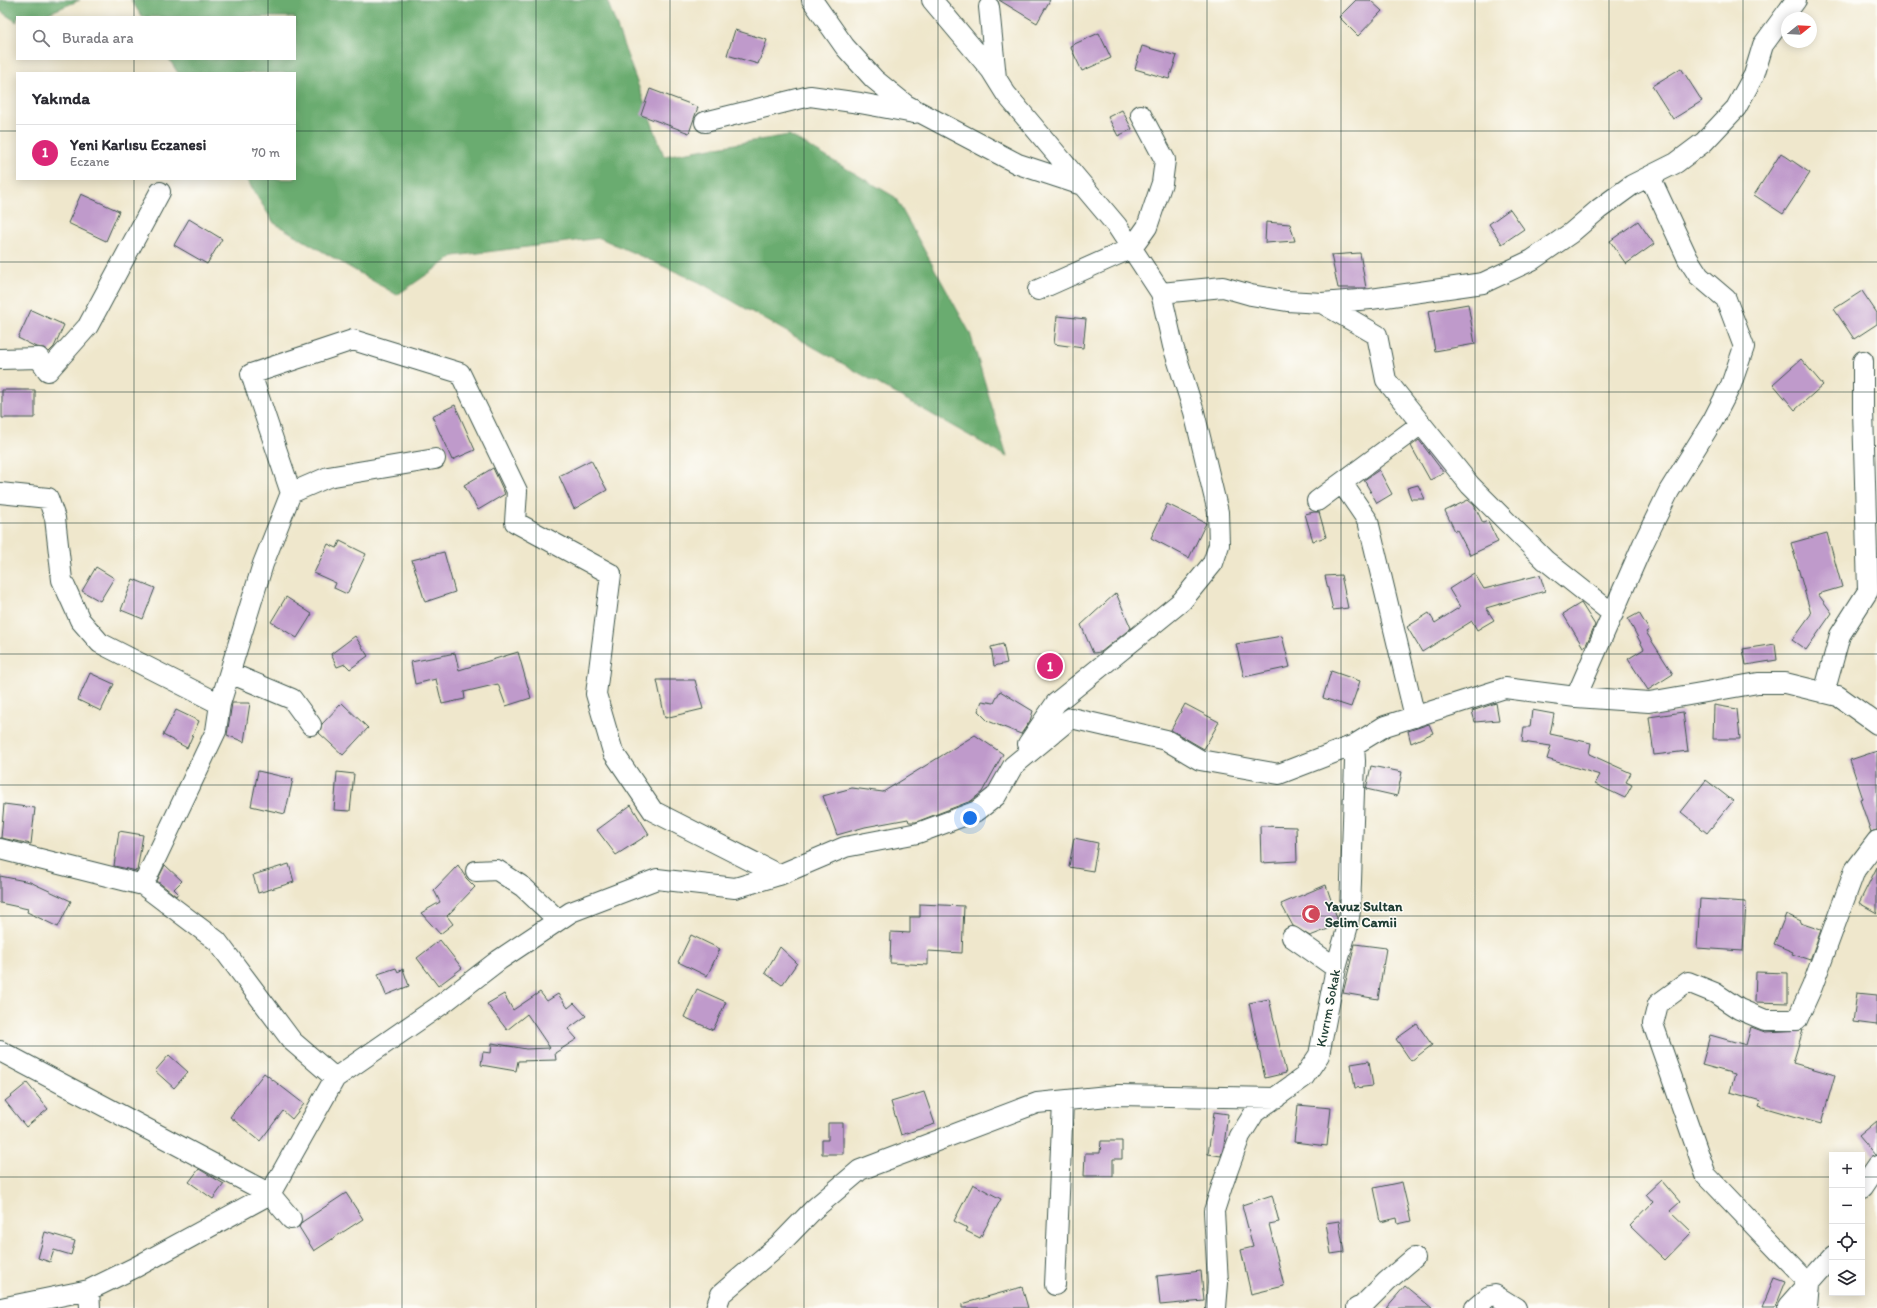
<!DOCTYPE html>
<html lang="tr">
<meta charset="utf-8">
<style>
body{margin:0;font-family:Itim,sans-serif;background:#f2f2f3;color:#2b2b33}
.controls{position:absolute;right:12px;bottom:12px;display:grid;overflow:hidden;border-radius:0px;box-shadow:0 2px 10px #0003}
.controls button{width:36px;height:36px;display:grid;place-items:center;padding:0;border:0;border-bottom:1px solid #e1e1e2;background:#fff;color:#2b2b33;font:20px sans-serif}
.compass{position:absolute;left:1781px;top:12px;width:36px;height:36px;border-radius:50%;background:#fff;box-shadow:0 2px 10px #0003;rotate:72deg}
.you{position:absolute;left:970px;top:818px;width:14px;height:14px;margin:-10px;border:3px solid #fff;border-radius:50%;background:#1a73e8;box-shadow:0 0 0 6px #1a73e833}
.badge{display:grid;place-items:center;width:26px;height:26px;border-radius:50%;background:#db2777;color:#fff;font-size:13px;font-weight:700}
.pin{position:absolute;translate:-50% -50%;border:2px solid #fff;box-shadow:0 1px 4px #0006}
.list{margin:0;padding:0;list-style:none}
h2{display:flex;justify-content:space-between;align-items:center;height:52px;margin:0;padding:0 16px;font-size:17px}
h2 small{font-size:13px;font-weight:400;color:#7c7c81}
.list li{display:grid;grid-template-columns:26px 1fr auto;gap:12px;align-items:center;box-sizing:border-box;height:56px;padding:0 16px;border-top:1px solid #e1e1e2}
.list b{display:block;font-size:15px;white-space:nowrap}
.list p{margin:0;font-size:13px;white-space:nowrap;color:#7c7c81}
.list em{font-size:13px;font-style:normal;color:#7c7c81}
.icon{flex:none;width:22px;height:22px;fill:none;stroke:currentColor;stroke-width:2;stroke-linecap:round;stroke-linejoin:round}
.map{position:relative;flex:none;width:1877px;height:1308px;overflow:hidden}
.search{position:absolute;background:#fff;box-shadow:0 2px 10px #0003;left:16px;top:16px;width:280px;height:44px;display:flex;align-items:center;gap:10px;box-sizing:border-box;padding:0 14px;border-radius:0px;color:#7c7c81;font-size:15px}
.panel{position:absolute;background:#fff;box-shadow:0 2px 10px #0003;left:16px;top:72px;width:280px;height:108px;border-radius:0px}
.map>svg:first-child{display:block}
.forest{fill:#6bac70;stroke:#457452}
.building{fill:#bf9acb}
.lines{fill:none;stroke-linecap:round;stroke-linejoin:round}
.minor-casing{stroke:#3e564b;stroke-width:22}
.minor{stroke:#fff;stroke-width:20}
.grid{fill:none;stroke:#1f3d34;stroke-width:1;stroke-opacity:0.55}
.labels{text-anchor:middle;stroke-width:3;stroke-linejoin:round;paint-order:stroke}
.poi-label{font-size:14px;font-weight:bold;fill:#1f3d34;stroke:#fdfcf7;text-anchor:start}
.street-label{font-size:14px;fill:#1f3d34;stroke:#fdfcf7}
</style>
<div class="map">
<svg width="1877" height="1308" viewBox="0 0 1877 1308">
<rect width="100%" height="100%" fill="#fdfcf7"/>
<filter id="ink" filterUnits="userSpaceOnUse"><feTurbulence type="fractalNoise" baseFrequency=".025" numOctaves="2"/><feDisplacementMap in="SourceGraphic" scale="8" xChannelSelector="R" yChannelSelector="G"/><feConvolveMatrix kernelMatrix="1 2 1 2 8 2 1 2 1" color-interpolation-filters="sRGB"/></filter>
<filter id="wash" filterUnits="userSpaceOnUse"><feTurbulence type="fractalNoise" baseFrequency=".012" numOctaves="4" result="noise"/><feDisplacementMap in="SourceGraphic" scale="16" xChannelSelector="R" yChannelSelector="G"/><feGaussianBlur stdDeviation="0.9" result="paint"/><feColorMatrix in="noise" values="0 0 0 0 0 0 0 0 0 0 0 0 0 0 0 0 0 1.4 0 .05"/><feComposite in="paint" operator="in"/></filter>
<g filter="url(#wash)">
<rect width="100%" height="100%" fill="#efe7cc"/>
<path class="forest" d="M0,0H80L39,17H17V22L0,11Z
M131,0H607L664,156L789,135L895,197L970,333L1007,457L699,282L600,238L454,256L397,295L274,223L246,179H295V73H178L169,59H295V17H142Z"/>
<g id="blocks">
<path class="building" d="M999,0H1050L1037,23Z
M1356,0H1370L1382,11L1358,36L1339,17Z
M735,30L767,40L758,64L727,55Z
M1099,33L1111,58L1082,71L1070,46Z
M1142,46L1177,56L1169,79L1135,69Z
M1681,68L1702,101L1673,119L1652,86Z
M650,89L698,107L689,133L641,115Z
M1122,110L1132,129L1118,136L1108,117Z
M1781,153L1810,173L1783,214L1754,195Z
M81,194L119,211L106,241L68,223Z
M1510,209L1524,229L1502,244L1489,224Z
M189,219L222,239L207,264L174,245Z
M1638,221L1654,244L1626,264L1610,241Z
M1266,222L1290,224L1295,241L1265,243Z
M1360,253L1366,288H1338L1331,255Z
M1862,291L1877,313V324L1854,339L1834,309Z
M1468,304L1475,344L1435,351L1428,311Z
M31,310L64,325L54,347L49,352L44,348L36,347L18,338Z
M1057,316L1086,319L1083,348L1054,344Z
M1801,359L1823,385L1795,410L1773,384Z
M2,390H35V418H2Z
M455,405L475,450L452,460L432,416Z
M1419,440L1444,473L1430,480L1411,446Z
M591,460L607,490L574,509L559,476Z
M493,468L505,494L478,510L464,485Z
M1379,470L1392,494L1377,503L1364,480Z
M1418,485L1425,499H1411L1407,488Z
M1468,500L1474,505L1483,523L1488,521L1498,542L1470,555L1457,530L1455,531L1445,511Z
M1167,504L1206,523L1189,558L1151,538Z
M1314,512H1319L1326,537L1313,541L1305,514Z
M1827,533L1842,587L1818,594L1832,613L1806,650L1792,640L1811,614L1791,543Z
M340,541L366,554L347,594L334,588L336,583L314,573L328,544L337,548Z
M444,552L455,592L425,602L412,560Z
M96,567L114,578L100,601L82,591Z
M1474,573L1484,589L1540,575L1545,591L1486,608L1494,620L1477,630L1472,621L1422,652L1407,627L1429,613L1435,623L1460,607L1449,589Z
M1341,575L1348,608L1333,610L1325,576Z
M133,579L155,588L143,619L121,610Z
M1116,593L1131,628L1101,652L1093,653L1081,625Z
M286,597L312,614L297,638L271,622Z
M1581,603L1595,625L1586,645L1583,647L1563,614Z
M1639,613L1649,630L1646,632L1673,674L1648,690L1628,659L1644,649L1628,619Z
M355,636L368,656L350,669L345,664L337,667L331,654Z
M1282,636L1290,667L1244,677L1236,644Z
M1003,644L1007,663L994,666L991,647Z
M1775,644L1777,660L1746,665L1743,649Z
M518,652L531,698L506,706L498,684L464,692L465,699L442,704L436,679L415,684L411,662L455,653L459,670Z
M1331,671L1360,681L1351,707L1323,698Z
M90,673L114,684L101,711L78,700Z
M657,680H695L703,709L665,718Z
M1000,691L1033,711L1030,721L1021,734L988,721L978,711L982,701L994,703Z
M232,703H250L244,742L227,735Z
M342,703L368,728L343,755L319,733L322,724Z
M1496,703L1499,720L1475,722L1472,711Z
M1185,704L1219,722L1204,749L1171,730Z
M1714,705L1737,709L1740,739H1713Z
M176,710L199,721L187,748L163,735Z
M1532,710L1554,714L1550,734L1591,743L1589,754L1631,773L1626,782L1632,785L1625,798L1595,784L1600,775L1547,759L1551,746L1522,742L1524,727H1530Z
M1683,712L1688,751L1654,755L1649,717Z
M1429,724L1433,733L1411,743L1408,731Z
M975,735L1003,754L982,792L971,801L916,822H909L908,819L865,827L837,835L823,796L852,788L883,792Z
M1877,751V830L1871,832L1860,800L1863,799L1850,760Z
M1371,766L1402,772L1397,796L1366,789Z
M258,771L293,779L285,814L251,806Z
M337,772L354,774L350,811L334,810Z
M1706,780L1733,801L1707,833L1681,812Z
M4,804L35,808L31,844L1,838Z
M631,805L649,834L616,855L597,830Z
M1260,826L1296,827L1297,861L1261,863Z
M119,831L143,835L137,871L114,866Z
M1074,838L1098,843L1093,871L1069,867Z
M289,864L294,882L258,893L253,875Z
M165,865L182,881L174,889L178,893L176,896L157,881Z
M458,865L466,878L475,887L447,916L453,924L440,934L421,913L440,902L434,890Z
M1877,867V913L1859,903Z
M0,876L30,882L71,901L58,927L27,912L28,909L0,903Z
M1326,885L1337,918L1336,926L1310,936L1293,926L1281,904Z
M1700,899L1746,902L1743,951L1697,948Z
M920,904L964,906L962,953L928,951V965L890,963L891,932L910,933V917H920Z
M1786,914L1801,921L1800,923L1821,930L1810,960L1792,954L1793,952L1774,944Z
M691,935L720,949L707,976L678,962Z
M440,940L462,968L438,986L417,958Z
M1355,944L1386,948L1378,999L1343,993Z
M780,947L797,963L782,985L765,973Z
M396,968L398,972L403,969L409,986L386,995L378,974Z
M1756,972L1788,973V1003L1755,1002Z
M697,989L726,1002L713,1030L684,1017Z
M540,992L547,1001L558,994L568,1008L574,1003L586,1016L568,1029L577,1039L555,1053L556,1060L518,1061L516,1071L481,1065L483,1052L491,1053L492,1043L526,1049L550,1048L527,1014L507,1030L487,1004L504,994L513,1010Z
M1857,993L1877,995V1025L1853,1022Z
M1269,999L1286,1073L1265,1078L1249,1003Z
M1417,1024L1432,1045L1411,1061L1396,1039Z
M1751,1027L1765,1032L1803,1030L1793,1063L1835,1075L1821,1124L1759,1106L1761,1101L1730,1092L1735,1074L1702,1065L1710,1035L1746,1045Z
M169,1055L188,1072L174,1088L155,1071Z
M1369,1061L1373,1086L1355,1088L1351,1064Z
M264,1073L304,1104L292,1119L283,1111L260,1141L230,1117Z
M27,1083L48,1109L26,1127L5,1101Z
M924,1092L935,1124L901,1135L891,1102Z
M1298,1105L1331,1108L1327,1146L1294,1142Z
M1214,1112L1228,1114L1224,1145L1221,1156L1208,1154Z
M1877,1121V1155H1875L1859,1136Z
M828,1123H843V1154H822V1140H828Z
M1101,1141H1122V1159H1113V1176H1084L1085,1153H1100Z
M199,1169L224,1184L213,1199L189,1182Z
M1661,1180L1680,1202L1670,1211L1692,1232L1665,1260L1630,1226L1653,1202L1646,1194Z
M1402,1182L1411,1221L1398,1224L1397,1218L1381,1222L1374,1188Z
M973,1184L1001,1199L980,1238L966,1231L968,1228L954,1221Z
M346,1193L363,1219L314,1251L299,1227L302,1222Z
M1272,1195L1279,1222L1269,1224L1284,1286L1251,1294L1241,1250L1253,1247L1242,1205Z
M1339,1221L1344,1252L1331,1254L1326,1223Z
M45,1232L75,1241L71,1255L54,1250L50,1262L38,1258Z
M1201,1271L1204,1301L1160,1305L1157,1276Z
M1773,1279L1784,1283L1774,1308H1761Z
M1405,1286L1432,1308H1386Z
M1022,1287L1028,1308H962V1304Z"/>
</g>
</g>
<g filter="url(#ink)">
<use href="#blocks" fill-opacity="0" stroke="#3e564b" stroke-width="1"/>
<g class="lines">
<defs>
<path id="minor" d="M812,0L845,47L874,79L906,105L1018,164L1082,185
M932,0L991,70L1006,94L1117,226L1161,293L1173,346L1194,412L1218,512L1219,545L1213,563L1182,601L1056,703L1028,744
M989,7L996,78
M705,122L810,96L860,103L914,113
M1038,290L1132,248L1147,227L1162,183L1165,160L1141,115
M1161,293L1223,287L1251,295L1287,301L1322,303L1371,299L1483,283L1532,260L1571,233L1599,209L1632,185L1676,163L1704,142L1736,108L1754,75L1763,45L1796,0
M1322,303L1377,335L1386,380L1470,485L1545,560L1613,614
M0,359L39,358L48,371L88,326L160,192
M1342,483L1368,521L1415,717
M0,493L48,498L55,518L62,580L80,620L100,643L220,704
M291,493L328,477L435,459
M1317,501L1421,424
M230,673L292,699L311,725
M1824,693L1840,635L1868,591L1863,410V361
M1576,697L1643,544L1669,491L1713,420L1731,385L1744,347L1726,299L1699,276L1688,259L1650,177
M0,849L143,885L217,941L292,1041L335,1078
M476,871L497,870L523,887L558,920
M143,885L216,731L220,704L263,564L291,493L251,374L353,340L460,373L517,491L515,522L611,574L596,694L613,752L653,811L779,875
M1292,937L1336,968
M0,1051L270,1194L291,1219
M1862,1188L1877,1166
M1055,1285L1063,1102
M89,1290L90,1308
M1,1308L89,1290L136,1267L270,1194L335,1078L442,1004L499,960L571,912L657,879L735,888L779,875L845,847L918,833L977,811L996,796L1013,766L1071,718L1166,740L1200,760L1279,774L1354,745L1385,726L1505,688L1576,697L1649,702L1758,683H1785L1838,696L1877,724
M716,1308L721,1294L782,1242L814,1209L860,1170L1037,1103L1118,1095L1276,1098
M1216,1308L1218,1283L1214,1211L1223,1183L1240,1136L1255,1112L1304,1077L1319,1055L1336,968L1347,929L1350,911L1355,761L1354,745
M1357,1308L1362,1306L1387,1281L1414,1258
M1475,1308L1489,1296L1495,1295L1516,1308
M1787,1308L1832,1257
M1808,1308L1810,1284L1706,1175L1653,1024L1658,1004L1688,982L1715,993L1739,1009L1765,1020H1797L1812,987L1855,870L1877,841"/>
</defs>
<use href="#minor" class="minor-casing"/>
<use href="#minor" class="minor"/>
</g>
</g>
<path class="grid" d="M134,0V17M268,0V17M402,0V1308M536,0V1308M670,0V1308M804,0V1308M938,0V1308M1073,0V1308M1207,0V1308M1341,0V1308M1475,0V1308M1609,0V1308M1743,0V1308M134,59V73M268,59V73M0,131H17M295,131H1877M134,179V1308M268,179V1308M0,262H1877M0,392H1877M0,523H1877M0,654H1877M0,785H1877M0,916H1877M0,1046H1877M0,1177H1832M1862,1177H1877"/>
<defs>
<symbol id="mosque-disc" viewBox="-11 -11 22 22"><circle r="9.5" fill="#d1495b" stroke="#fdfcf7"/><path d="M3.5-4.9A6 6 0 1 0 3.5 4.9A5 5 0 1 1 3.5-4.9Z" fill="#fff"/></symbol>
</defs>
<g fill-rule="evenodd">
<use href="#mosque-disc" x="1300" y="903" width="22" height="22"/>
</g>
<g class="labels">
<g class="poi-label">
<text x="1325" y="911">Yavuz Sultan<tspan x="1325" dy="16">Selim Camii</tspan></text>
</g>
<g class="street-label">
<text transform="translate(1328 1008) rotate(-79)" y="5">Kıvrım Sokak</text>
</g>
</g>
</svg>
<div class="controls">
<button>+</button>
<button>−</button>
<button><svg class="icon" aria-label="locate" viewBox="0 0 24 24"><circle cx="12" cy="12" r="6"/><path d="M12 2v4M12 18v4M2 12h4M18 12h4"/></svg></button>
<button><svg class="icon" aria-label="layers" viewBox="0 0 24 24"><path d="M12 4l9 5-9 5-9-5zM3 14l9 5 9-5"/></svg></button>
</div>
<svg class="compass" viewBox="-18 -18 36 36"><path d="M0-13l5 13h-10z" fill="#e53935"/><path d="M0 13l5-13h-10z" fill="#7c7c81"/></svg>
<div class="you"></div>
<div class="pin badge" style="left:1050px;top:666px">1</div>
<div class="search"><svg class="icon" aria-label="search" viewBox="0 0 24 24"><circle cx="10" cy="10" r="6"/><path d="M15 15l6 6"/></svg>Burada ara</div>
<section class="panel">
<h2>Yakında<small></small></h2>
<ul class="list">
<li><span class="badge">1</span><div><b>Yeni Karlısu Eczanesi</b><p>Eczane</p></div><em>70 m</em></li>
</ul>
</section>
</div>
